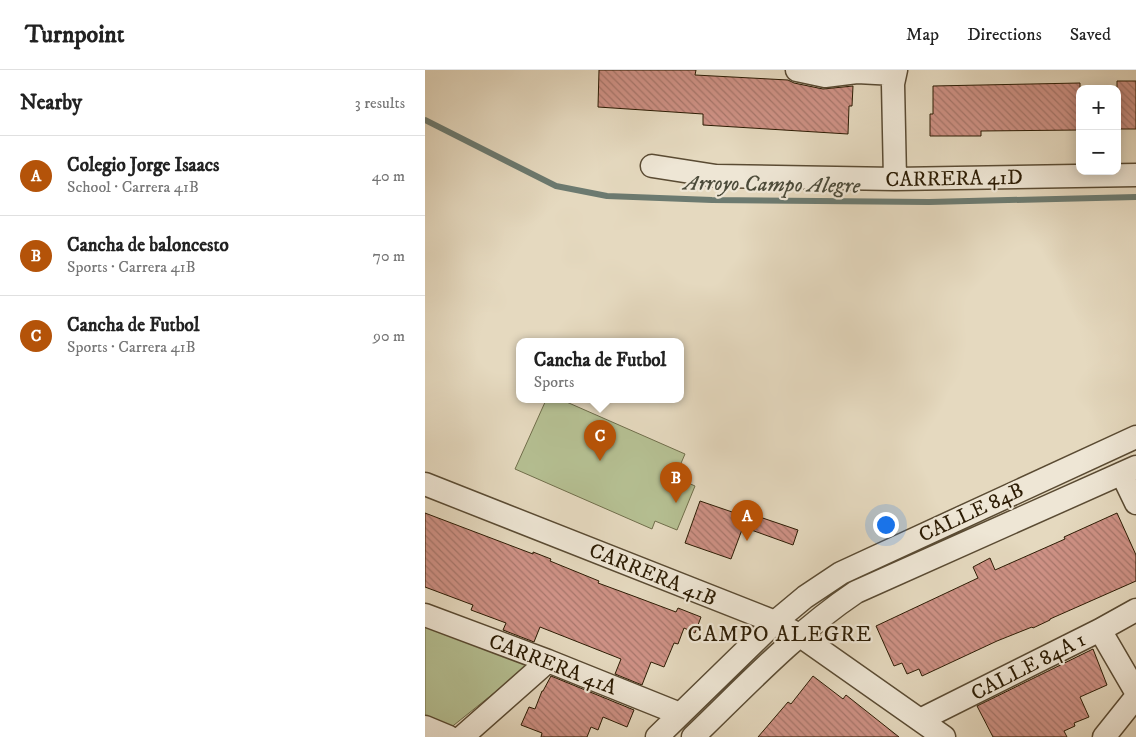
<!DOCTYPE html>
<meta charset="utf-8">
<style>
body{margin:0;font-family:"IM FELL DW Pica",serif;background:#f6f6f6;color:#222}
.controls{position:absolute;right:15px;top:15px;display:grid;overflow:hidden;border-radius:10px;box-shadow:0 2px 12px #0003}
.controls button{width:45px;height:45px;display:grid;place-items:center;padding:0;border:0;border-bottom:1px solid #e0e0e0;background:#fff;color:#222;font:25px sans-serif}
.you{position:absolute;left:460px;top:454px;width:18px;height:18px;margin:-12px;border:4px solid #fff;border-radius:50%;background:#1a73e8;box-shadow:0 0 0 8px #1a73e833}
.badge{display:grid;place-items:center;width:32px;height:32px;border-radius:50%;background:#b45309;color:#fff;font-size:16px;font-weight:700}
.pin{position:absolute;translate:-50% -41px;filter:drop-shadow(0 1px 2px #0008)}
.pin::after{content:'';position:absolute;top:26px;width:18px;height:15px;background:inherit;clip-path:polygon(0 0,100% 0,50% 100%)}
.popup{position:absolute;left:91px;top:268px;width:168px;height:65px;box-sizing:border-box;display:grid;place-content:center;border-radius:10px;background:#fff;filter:drop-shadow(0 1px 4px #0005);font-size:16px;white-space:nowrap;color:#767676}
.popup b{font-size:19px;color:#222}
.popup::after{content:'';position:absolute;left:50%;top:100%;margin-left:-10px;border:10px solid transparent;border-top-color:#fff}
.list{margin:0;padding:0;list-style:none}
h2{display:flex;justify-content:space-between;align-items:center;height:65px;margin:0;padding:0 20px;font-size:21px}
h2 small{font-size:16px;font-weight:400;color:#767676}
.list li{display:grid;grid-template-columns:32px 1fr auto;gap:15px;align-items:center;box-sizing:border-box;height:80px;padding:0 20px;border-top:1px solid #e0e0e0}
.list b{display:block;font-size:19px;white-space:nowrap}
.list p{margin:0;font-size:16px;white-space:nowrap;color:#767676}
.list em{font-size:16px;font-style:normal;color:#767676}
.map{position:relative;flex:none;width:711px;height:667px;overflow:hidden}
header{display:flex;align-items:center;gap:30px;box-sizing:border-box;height:70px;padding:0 25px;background:#fff;border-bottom:1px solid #e0e0e0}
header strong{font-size:24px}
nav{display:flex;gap:28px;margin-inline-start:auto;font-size:18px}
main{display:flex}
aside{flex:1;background:#fff}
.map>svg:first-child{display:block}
.grass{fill:#b5bf92;stroke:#706e4b}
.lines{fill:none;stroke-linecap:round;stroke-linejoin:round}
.stream{stroke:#6c7a70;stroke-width:6}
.building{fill:url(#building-back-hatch);stroke:#2c1c04}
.minor-casing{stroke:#5a4b33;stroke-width:25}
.minor{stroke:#eee6d5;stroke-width:22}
.labels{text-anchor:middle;stroke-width:4.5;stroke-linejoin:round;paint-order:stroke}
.street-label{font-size:21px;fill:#2c1c04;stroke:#eee6d5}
.water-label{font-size:22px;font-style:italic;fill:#4c4b3a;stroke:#eee6d5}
.neighbourhood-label{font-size:22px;letter-spacing:1px;fill:#2c1c04;stroke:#eee6d5}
</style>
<header>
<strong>Turnpoint</strong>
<nav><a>Map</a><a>Directions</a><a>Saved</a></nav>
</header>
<main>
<aside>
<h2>Nearby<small>3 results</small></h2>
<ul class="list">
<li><span class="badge">A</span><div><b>Colegio Jorge Isaacs</b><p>School · Carrera 41B</p></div><em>40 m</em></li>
<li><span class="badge">B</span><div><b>Cancha de baloncesto</b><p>Sports · Carrera 41B</p></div><em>70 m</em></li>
<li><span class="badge">C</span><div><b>Cancha de Futbol</b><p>Sports · Carrera 41B</p></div><em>90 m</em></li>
</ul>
</aside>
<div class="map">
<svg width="711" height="667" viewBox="0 0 711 667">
<defs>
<pattern id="building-back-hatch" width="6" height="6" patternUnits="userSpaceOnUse" patternTransform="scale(1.25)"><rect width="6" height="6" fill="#ce9185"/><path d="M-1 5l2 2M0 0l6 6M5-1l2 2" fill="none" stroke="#a7766b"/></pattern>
</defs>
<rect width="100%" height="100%" fill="#e5d9bf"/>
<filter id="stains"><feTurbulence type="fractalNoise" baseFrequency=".004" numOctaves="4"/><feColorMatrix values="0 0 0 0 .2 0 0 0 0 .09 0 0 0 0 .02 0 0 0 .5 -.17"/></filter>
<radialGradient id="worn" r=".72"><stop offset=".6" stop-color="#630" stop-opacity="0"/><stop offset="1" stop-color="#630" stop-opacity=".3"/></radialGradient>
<path class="grass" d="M121,330H137L260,384L250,407L270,416L252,460L230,451L227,459L90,399Z
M0,557L104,595L24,659L0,649Z"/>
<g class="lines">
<path class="stream" d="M0,50L131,116L182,126L287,130L504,132L711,127"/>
</g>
<path class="building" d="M174,0H271L270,5L363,10L369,13L398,19L428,16L427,36H424L423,64L278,55V44L173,37Z
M692,11H711V59H692Z
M655,13V60L556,61V66H505V44H508V16Z
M275,431L313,444L314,440L373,460L368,475L318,457L306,489L260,473Z
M0,443L108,484V482L126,489L125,491L174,511L173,513L211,527L251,542L253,538L276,547L270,563L259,558L253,574L249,573L239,597L226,592L217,615L190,604L196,589L115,557L109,572L78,560L81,553L46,540L48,535L0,517Z
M692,443L711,485V511L625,549V550L608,558L607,557L572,571L497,606L494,599L482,604L477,593L469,596L451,556L553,508L548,497L565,488L570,500L640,469L639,467Z
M668,579L682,615L655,627L664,647L649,653L650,656L639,661L642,667H568L552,636Z
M126,606L209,640L202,657L178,647L173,660L166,657L162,667H116L117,663L96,655L104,637L110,639L117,621H118Z
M388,606L418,629L421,625L474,667H333L363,632L366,634Z"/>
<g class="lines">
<defs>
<path id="minor" d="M372,0L400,6L432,2L470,4
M227,96L291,106L470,109L711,105
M470,109L468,14L471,0
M697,404L711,433
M0,414L350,552L374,565L519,667
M0,545L123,591L255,644
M675,560L711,622
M495,650L675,560L711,540
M0,657L24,667
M37,667L123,591
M232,667L350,552L380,527L416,503L711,367
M268,667C320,617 370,563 431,522L711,397
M679,667L711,627"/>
</defs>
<use href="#minor" class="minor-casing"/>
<use href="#minor" class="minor"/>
</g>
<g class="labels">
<g class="street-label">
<text transform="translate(529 108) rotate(-1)" y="7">CARRERA 41D</text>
<text transform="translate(546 442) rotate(-25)" y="7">CALLE 84B</text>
<text transform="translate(228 504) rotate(22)" y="7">CARRERA 41B</text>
<text transform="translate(128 594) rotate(21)" y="7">CARRERA 41A</text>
<text transform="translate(603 596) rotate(-27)" y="7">CALLE 84A 1</text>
</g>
<g class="water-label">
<text transform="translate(347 113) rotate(1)" y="8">Arroyo Campo Alegre</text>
</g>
<g class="neighbourhood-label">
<text x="355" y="571">CAMPO ALEGRE</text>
</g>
</g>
<rect width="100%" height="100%" filter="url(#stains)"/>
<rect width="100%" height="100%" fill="url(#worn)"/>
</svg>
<div class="controls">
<button>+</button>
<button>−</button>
</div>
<div class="you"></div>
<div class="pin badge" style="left:322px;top:471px">A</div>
<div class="pin badge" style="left:251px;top:433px">B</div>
<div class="pin badge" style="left:175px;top:391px">C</div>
<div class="popup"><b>Cancha de Futbol</b>Sports</div>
</div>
</main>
